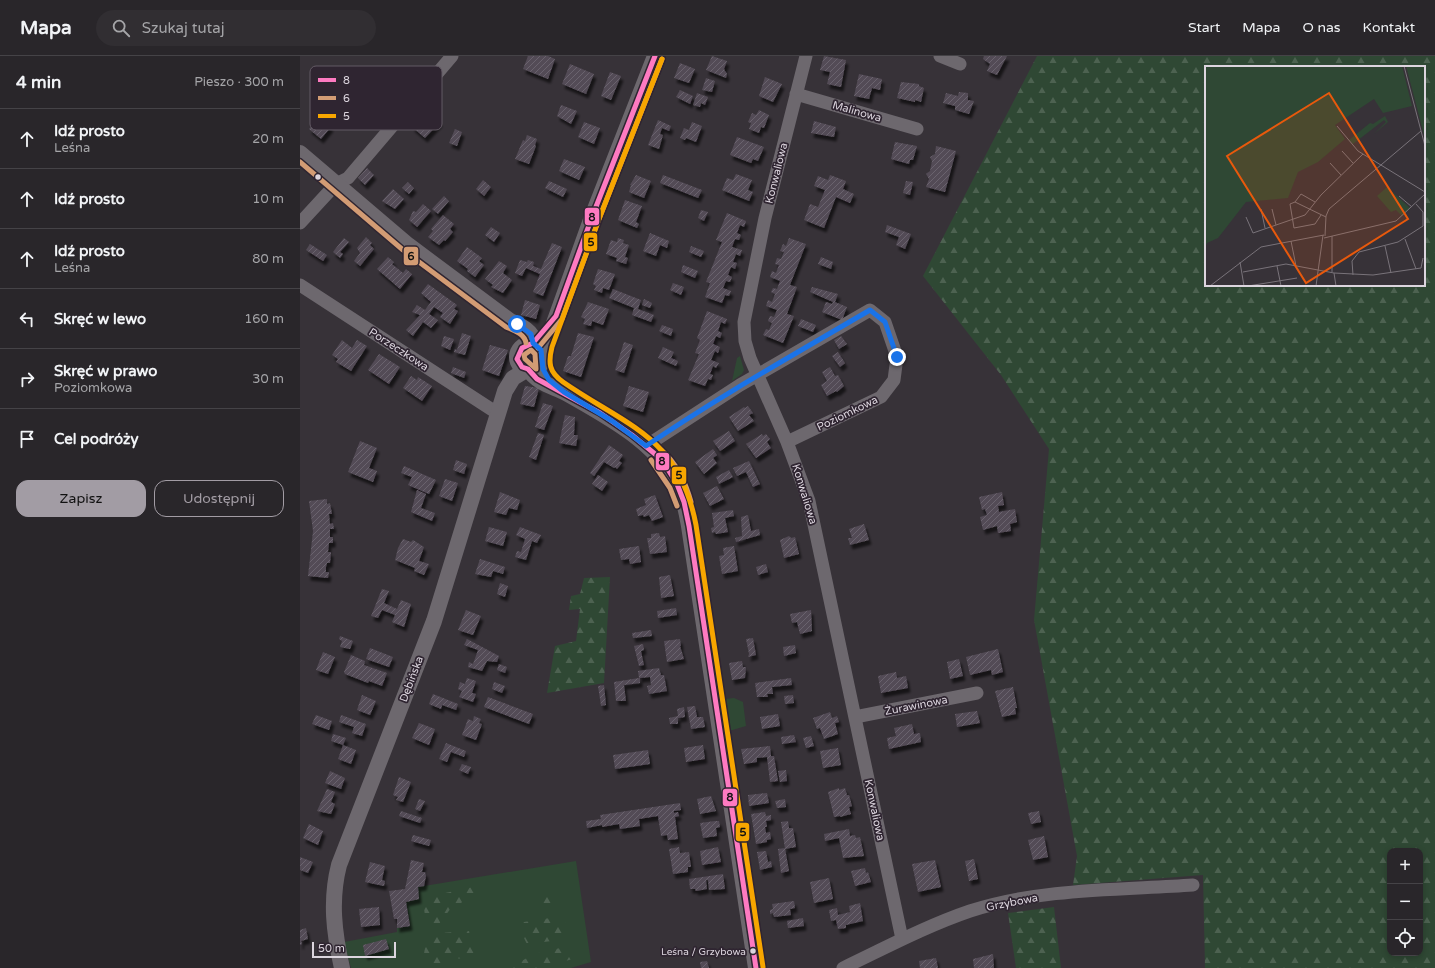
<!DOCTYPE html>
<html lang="pl">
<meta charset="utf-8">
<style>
body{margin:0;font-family:"Varela Round",sans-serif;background:#312e32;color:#f1f3f6}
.controls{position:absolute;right:12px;bottom:12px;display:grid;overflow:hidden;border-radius:8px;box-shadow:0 2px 6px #0003}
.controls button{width:36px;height:36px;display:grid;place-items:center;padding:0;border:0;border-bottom:1px solid #454347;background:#29262a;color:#f1f3f6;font:20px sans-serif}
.scale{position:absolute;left:12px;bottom:10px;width:84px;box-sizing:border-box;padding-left:4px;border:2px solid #dcd5de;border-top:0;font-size:11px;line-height:14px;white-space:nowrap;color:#dcd5de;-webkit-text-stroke:3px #2f2531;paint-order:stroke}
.stop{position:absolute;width:12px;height:12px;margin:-9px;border:3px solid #1a73e8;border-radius:50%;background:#fff}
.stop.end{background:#1a73e8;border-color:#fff;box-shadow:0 1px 4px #0008}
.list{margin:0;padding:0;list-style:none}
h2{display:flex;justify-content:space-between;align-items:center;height:52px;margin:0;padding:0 16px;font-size:17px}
h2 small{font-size:13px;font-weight:400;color:#a5a5a8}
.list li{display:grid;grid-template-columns:26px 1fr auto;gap:12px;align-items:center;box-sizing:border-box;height:60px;padding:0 16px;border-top:1px solid #454347}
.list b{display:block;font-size:15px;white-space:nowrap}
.list p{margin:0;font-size:13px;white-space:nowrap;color:#a5a5a8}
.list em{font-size:13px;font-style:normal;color:#a5a5a8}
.actions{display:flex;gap:8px;padding:12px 16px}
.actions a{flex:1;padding:9px 0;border:1px solid #a29ca4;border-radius:12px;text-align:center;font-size:14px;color:#a29ca4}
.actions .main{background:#a29ca4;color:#111}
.icon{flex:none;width:22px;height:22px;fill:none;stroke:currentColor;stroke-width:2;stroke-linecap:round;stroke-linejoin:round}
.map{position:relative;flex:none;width:1135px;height:912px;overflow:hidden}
header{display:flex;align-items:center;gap:24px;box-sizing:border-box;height:56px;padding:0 20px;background:#29262a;border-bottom:1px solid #454347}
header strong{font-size:19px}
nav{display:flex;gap:22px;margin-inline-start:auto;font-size:14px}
.search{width:280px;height:36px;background:#312e32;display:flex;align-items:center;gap:10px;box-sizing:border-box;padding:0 14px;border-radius:22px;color:#a5a5a8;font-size:15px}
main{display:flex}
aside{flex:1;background:#29262a}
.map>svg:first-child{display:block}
.green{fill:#2f4834}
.forest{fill:url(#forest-firs);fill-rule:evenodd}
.building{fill:url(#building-hatch);filter:url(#shadow)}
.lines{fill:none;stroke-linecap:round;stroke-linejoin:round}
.minor{stroke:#6d686e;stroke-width:13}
.tertiary{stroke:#6d686e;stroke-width:16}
.bus-1-casing{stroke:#2f2531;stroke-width:8}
.bus-2-casing{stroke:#2f2531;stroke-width:8}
.bus-3-casing{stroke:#2f2531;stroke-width:8}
.bus-1{stroke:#fe7ac1;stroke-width:5}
.bus-2{stroke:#d39c74;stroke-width:5}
.bus-3{stroke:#f7a600;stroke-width:5}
.route{stroke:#1a73e8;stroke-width:5}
.bus-dot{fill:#dcd5de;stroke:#2f2531;stroke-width:1.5}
.labels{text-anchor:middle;stroke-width:3.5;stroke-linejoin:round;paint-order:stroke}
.bus-label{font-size:10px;fill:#dcd5de;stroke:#2f2531;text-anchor:end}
.street-label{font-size:11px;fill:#dcd5de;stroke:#2f2531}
.inset-road{fill:none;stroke:#79737a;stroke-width:1}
.view{fill:#e8590c;fill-opacity:0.15;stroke:#e8590c;stroke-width:2}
.inset-edge{fill:none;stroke:#dcd5de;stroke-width:2}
.key{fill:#2f2531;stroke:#635a65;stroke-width:1}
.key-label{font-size:11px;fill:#dcd5de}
.line-badge{stroke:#2f2531;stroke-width:1.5}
.pale-badge-label{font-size:11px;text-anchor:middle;font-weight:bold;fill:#111}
</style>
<header>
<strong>Mapa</strong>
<div class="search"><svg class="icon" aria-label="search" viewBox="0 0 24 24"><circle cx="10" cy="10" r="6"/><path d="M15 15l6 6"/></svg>Szukaj tutaj</div>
<nav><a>Start</a><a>Mapa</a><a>O nas</a><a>Kontakt</a></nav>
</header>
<main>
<aside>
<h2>4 min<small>Pieszo · 300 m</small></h2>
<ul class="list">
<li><svg class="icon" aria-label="ahead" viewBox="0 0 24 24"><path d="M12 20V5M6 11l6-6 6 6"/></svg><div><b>Idź prosto</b><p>Leśna</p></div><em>20 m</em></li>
<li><svg class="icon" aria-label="ahead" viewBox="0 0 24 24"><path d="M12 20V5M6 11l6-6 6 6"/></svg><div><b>Idź prosto</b></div><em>10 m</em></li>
<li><svg class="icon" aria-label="ahead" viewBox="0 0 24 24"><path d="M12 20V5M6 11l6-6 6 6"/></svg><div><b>Idź prosto</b><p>Leśna</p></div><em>80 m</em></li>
<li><svg class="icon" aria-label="left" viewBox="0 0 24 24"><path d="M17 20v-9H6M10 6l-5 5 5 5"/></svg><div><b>Skręć w lewo</b></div><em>160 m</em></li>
<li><svg class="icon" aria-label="right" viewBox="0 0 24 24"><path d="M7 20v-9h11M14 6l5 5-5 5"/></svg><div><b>Skręć w prawo</b><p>Poziomkowa</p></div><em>30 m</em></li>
<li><svg class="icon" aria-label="arrive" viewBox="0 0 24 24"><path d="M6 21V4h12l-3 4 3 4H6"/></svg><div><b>Cel podróży</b></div></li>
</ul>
<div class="actions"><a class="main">Zapisz</a><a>Udostępnij</a></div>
</aside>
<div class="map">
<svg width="1135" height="912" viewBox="0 0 1135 912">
<defs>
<pattern id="forest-firs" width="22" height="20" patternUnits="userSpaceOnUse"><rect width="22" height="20" fill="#2f4834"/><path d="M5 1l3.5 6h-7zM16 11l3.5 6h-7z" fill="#4d6251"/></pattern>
<pattern id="building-hatch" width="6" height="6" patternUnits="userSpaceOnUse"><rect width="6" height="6" fill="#534b56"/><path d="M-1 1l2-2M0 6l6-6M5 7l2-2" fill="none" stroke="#6b646e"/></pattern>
<filter id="shadow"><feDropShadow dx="2.5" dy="4.5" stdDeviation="1" flood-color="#0009"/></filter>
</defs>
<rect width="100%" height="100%" fill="#373238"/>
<path class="green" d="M440,300L444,314L442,318L432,325L437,302Z
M434,642L443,646L446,670L429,675L425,643Z
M276,805L291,906L271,912H51L44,886L97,876V872L110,870L106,846L118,843V831Z"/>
<path class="forest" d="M737,0H1135V912H905L903,819L773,829L777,800L734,564L749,393L701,319L623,220ZM906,11H1124V229H906ZM1090,795H1120V897H1090Z
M310,521L304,627L247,637L255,590L276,585L280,553L269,554L271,540L280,538L284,522Z
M173,831L178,838L151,852L139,868H126L124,852L136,839Z
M245,838L259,847L223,851Z
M754,851L761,912H716L708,857Z
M263,860L269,878L260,884L227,888L220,874L224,866Z
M169,875L175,903L144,902L146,912H131L124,898L127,878Z
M273,889L276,902L241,912H209L234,898Z"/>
<path class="building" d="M228,0H248L255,3L248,23L223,13Z
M412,0L427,5L424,13L427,18L426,22L406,14Z
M524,0L546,4L541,31L527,28L530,16L520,14Z
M684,0H707L697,19L687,15L690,8L683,3Z
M380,7L395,13L389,27L374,22Z
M270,8L294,18L286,38L262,28Z
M310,16L321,20L311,44L301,40Z
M559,18L582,23L580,34L572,32L569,43L554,40Z
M465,21L482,28L473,46L459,40Z
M406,22L415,25L412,36L402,34Z
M601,26L619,28V30L624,32L621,46L615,44V46L597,42Z
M380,34L393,40L390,48L376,41Z
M659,36L668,37V44L674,45L669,58L655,54V50L643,47L646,37L658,40Z
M397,37L408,41L405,49L401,47L400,51L393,49Z
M261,49L277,55L271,68L257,60Z
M127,54L140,66L125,82L112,71Z
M459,54L469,59L464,72L461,71L459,77L449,73L451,67L448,66L452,57L456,59Z
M20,61L31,71L21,83L9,73Z
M358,64L371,70L369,75L362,72L360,78L363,79L359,93L348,89Z
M514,65L536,71L534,81L511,77Z
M284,66L300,72L294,88L278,81Z
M392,66L402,70L396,86L386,82L385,84L380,82L384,72L389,74Z
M155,73L162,76L157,90L149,87Z
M227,79L237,83L235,89L236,90L229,108L215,103L223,84L225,85Z
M437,81L464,91L458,105L453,103L451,107L430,99Z
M595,86L617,90L613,104H610L609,108L591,103Z
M636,90L656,95L645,136L626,131L629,123L626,118L630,115L632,105L630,101L635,98Z
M264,103L285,111L279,124L259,115Z
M67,112L74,119L65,129L58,122Z
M436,118L452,124L448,134L453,136L449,145L422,134L427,122L433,124Z
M336,119L351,125L344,142L329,136L331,129H330Z
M363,119L402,134L398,142L360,127Z
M530,119L546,125L543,133L554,138L550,147L536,141L524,172L504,164L510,148L518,151L525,134L514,130L518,120L528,124Z
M183,124L191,131L184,140L176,133Z
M249,125L267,133L263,141L245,132Z
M606,125L613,126L610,139L603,137Z
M108,126L114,132L109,138L102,132Z
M93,133L104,143L95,153L82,145Z
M144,140L149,145L138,158L132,153Z
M325,144L342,150L336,166L339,168L337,172L318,164Z
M123,148L131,155L117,171L109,164L113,155L116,156Z
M401,154L408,156L404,165L398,162Z
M427,157L446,165L444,171L440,169L437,177L441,179L439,184L435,183L432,191L442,194L440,200L436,198L433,206L437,207L435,213L431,211L428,219L432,221L430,226L426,225L423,232L431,235L429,240L425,239L422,247L405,241L410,227L406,226L422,186L416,184Z
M143,159L154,168L150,173L153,176L145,185L144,184L139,189L128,181L133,175L131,173Z
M587,169L611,178L605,193L596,189L599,181L585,176Z
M191,171L200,177L194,186L185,179Z
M350,177L369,185L367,192L360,189L356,200L343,195Z
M66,181L72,187L70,189L74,193L60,210L54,205L60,197L57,192Z
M44,182L49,186L40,196L43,198L40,202L33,196Z
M318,182L324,184L323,187L329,189L325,201L328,202L326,208L316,205L317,202L306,198L311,184L317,186Z
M489,182L506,188L490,229L497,231L487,258L494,260L483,287L463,279L466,273L469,274L472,267L468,265L470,260L474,261L477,254L466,250L468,244L472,246L475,238L471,236L473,232L477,233L480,225L470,221L472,215L476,217L479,209L475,208L477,202L481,203L484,196L480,195L483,188L486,190Z
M252,187L262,191L243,240L233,236L240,218L226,212L222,220L215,217L220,204L227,206L228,204L234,206L233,210L241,213Z
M10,188L27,199L23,205L6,194Z
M391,190L404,195L401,201L389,196Z
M167,191L182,202L179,205L184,209L175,221L167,215L168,213L157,205Z
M88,201L94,206L92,208L103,217L106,213L112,218L100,233L77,213Z
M521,201L533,206L531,213L518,208Z
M199,205L207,210L203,217L212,224L203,237L191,231L193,229L185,223Z
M383,209L398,215L395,222L381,216Z
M298,213L315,218L309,234L303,232L302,237L294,234L296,230L293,228Z
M373,227L384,231L381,239L370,234Z
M128,228L157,249L154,253L158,255L150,268L140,261L143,257L134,251L129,258L138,264L131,272L123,266L113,280L106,274L120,259L112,256L117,249L125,254L131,246L121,237Z
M512,231L538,238L535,246L547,251L542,264L522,256L526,246L532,248L533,246L510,236Z
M313,233L341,244L338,253L354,259L351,266L332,259L334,252L309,242Z
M344,243L352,247L350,252L342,249Z
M225,244L240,249L236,263L221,259Z
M288,246L309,253L303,269L292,265L291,270L283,268L285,263L281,261Z
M407,255L427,263L425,268L421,266L418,275L422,277L420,282L416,280L413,288L420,291L418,297L415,295L411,304L419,307L416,312L413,310L410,318L413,319L411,324L408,323L405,330L388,324L399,298L395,297L400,284L397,282Z
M501,263L516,269L513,276L498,270Z
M362,269L373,273L371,280L359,275Z
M162,277L171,280L165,299L154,296L155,293L157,294Z
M278,277L294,281L281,321L263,315L268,300H271Z
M144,280L154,283L150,294L141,290Z
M541,280L547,288L539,293L534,284Z
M42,284L52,292L57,284L67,290L51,315L36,306L38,303L32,299Z
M324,286L333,289L324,317L315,314Z
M190,289L208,294L199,320L182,314Z
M363,291L374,296L371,302L378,305L376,310L358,302Z
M538,296L545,307L540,311L532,300Z
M79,298L100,311L89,328L68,314Z
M153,311L166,316L164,322L151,317Z
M530,311L535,320L538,319L544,330L537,336L536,335L527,340L521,329L527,325L522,316Z
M111,320L117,324L118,321L132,330L122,345L103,332Z
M225,330L239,332L234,351L220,348Z
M329,330L349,336L343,356L323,350Z
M243,347L253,350L244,374L235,371Z
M448,350L453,357L449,359L454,365L438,375L429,361L444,351L445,352Z
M265,359L275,361L274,379H278L276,390L259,387Z
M429,375L435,385L420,395L413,385Z
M238,377L244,379L236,404L229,401Z
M462,378L463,380L466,378L470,383L467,386L471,392L456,402L446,388Z
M60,385L77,392L69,412L77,415L73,426L48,416Z
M309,389L323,399L319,405L322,407L317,413L315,411L314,412L304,406L294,420L290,417Z
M413,393L417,399L413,402L417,407L404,418L395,406Z
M156,404L167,408L164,418L153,414Z
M449,405L460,428L453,431L446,416L437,420L433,412Z
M104,410L136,424L129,438L108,429L112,421L101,417Z
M429,414L433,421L419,428L416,421Z
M298,419L308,426L302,435L292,428Z
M145,423L158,427L152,445L139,440Z
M417,430L424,443L410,450L403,437Z
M117,434L126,438L121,452L135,457L132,465L111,456Z
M200,436L220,444L217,454L209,452L206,459L194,456Z
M702,436L704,449L698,450L699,456L715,453L717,466L710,468L711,475L698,477L697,470L683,474L680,461L687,459L685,453L682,454L679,441Z
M355,439L363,461L352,465L349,459L344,461L343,459L338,460L336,453L346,449L344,443Z
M27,443V448L30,447L32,458H29L30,468L33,467L34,473H30V481H33V487H29L28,496H31L30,507H27L26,511V516H29L28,522L8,520L13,475L9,445Z
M433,454L434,460L425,462L428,476L416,478L415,476L412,477L411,472L414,471L412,457Z
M448,459L451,475L459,473L460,479L436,486L435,482L442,480L441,461Z
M564,468L569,484L550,489L548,482H552L549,473Z
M189,471L207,476L203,490L185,485Z
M220,471L241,479L237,487L232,485L226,504L215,501L217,495L221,496L225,483L216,479Z
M359,477L360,481L365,480L367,496L350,498L347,482H351V478Z
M489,480L491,482L495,481L499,498L484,502L480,484Z
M103,483L111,486L113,484L124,491L119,505L129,508L124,519L114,515L115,512L95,504L98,492Z
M339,490L341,506L330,508L329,503L321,504L319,493Z
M434,490L438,515L422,518L419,500L424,499L423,492Z
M180,503L205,511L203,518L193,515L191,521L175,518Z
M466,508L468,516L458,519L456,511Z
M370,519L374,540L361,542L359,521Z
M200,527L208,530L205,541L197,538Z
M82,533L89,535L84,547L97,553L101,544L111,548L104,571L92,566L95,559L82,554L78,562L71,560Z
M376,552L377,559L358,562L357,555Z
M166,554L181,560L173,579L158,574Z
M511,554L512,575L500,578L497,566L492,567L490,558Z
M351,574L352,580L333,582L332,577Z
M40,580L53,585L50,593L40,591L42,585L39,583Z
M453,582L456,599L448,601L449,598L446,583Z
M167,583L199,600L197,606L187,605L182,615L168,611L169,606L173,608L178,594L164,589Z
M380,583L381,590H380L384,603L367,606L364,585Z
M343,588L344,594L341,595L344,609L339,610L334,590Z
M495,589L496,597L484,600L483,591Z
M70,592L93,601L89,611L66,603Z
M698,593L703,616L692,619L691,614L670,619L666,601Z
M23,596L35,601L28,618L16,614Z
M51,599L65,605L64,609L87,617L82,630L69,625L68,627L45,618L44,616Z
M659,603L663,620L650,623L647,606Z
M442,605L443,611H446L445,622L432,624L429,607Z
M199,608L207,611L205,617L197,614Z
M359,612L361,619H364L367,635L349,638L347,630L351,629L350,621L340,622V627L324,629L326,645H316L314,626L339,622L338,615Z
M596,616L597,622L606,620L608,632L581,637L578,620Z
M167,622L176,625L172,637L176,638L173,646L159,641L162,635L158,633L160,626L165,628Z
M491,622L492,629L472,631L473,638H467L468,641H457L455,627Z
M194,626L205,630L202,637L192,633Z
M304,629L306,649L301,650L298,630Z
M713,631L717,652H715L716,658L702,661L695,635Z
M133,638L158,648L156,654L142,649L141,653L129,648Z
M62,639L76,645L70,659L57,654Z
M493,639L494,647L485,648L484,640Z
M188,641L233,658L229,668L184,651Z
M395,650L397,661H403L405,671L391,673L387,651Z
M384,651L385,661L378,662V668H370L369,662L378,660L377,653Z
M677,655L680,667L657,671L655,658Z
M530,656L532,662L537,660L539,666L535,667L538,678L524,683L520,672L517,673L513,662Z
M478,658L480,670L462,673L460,661Z
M16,659L32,665L29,674L12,668Z
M41,659L66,668L62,680L52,677L54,671L39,666Z
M174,660L181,663L179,667L182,668L176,684L162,679L168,663L173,665Z
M119,667L135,673L129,689L112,682Z
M612,668L614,678L620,677L621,686L589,693L587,682L596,680L594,672Z
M33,678L46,682L43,689L31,685Z
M494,679L496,686L482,688L481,681Z
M511,680L514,690L506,692L503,682Z
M146,687L166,695L164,701L151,696L147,706L139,703Z
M43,689L56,694L51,708L38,703Z
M403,689L405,703L386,706L384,692Z
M470,690L471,700H474L478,725L470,726L467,701L457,702V706L444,708L441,693Z
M538,692L541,709L523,712L520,695Z
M348,694L350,708L315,713L313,699Z
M162,708L171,711L168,718L159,714Z
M486,714L487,725L480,726L478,715Z
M30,715L45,722L41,733L25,727Z
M99,721L111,726L103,746L96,744L98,741L93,739Z
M539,732V734L545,732L547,739H549L552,750L549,751L551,758L540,761V760L534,761L528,736Z
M27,733L35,736L31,746L35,748L31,758L17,755Z
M467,737L469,747L449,750L448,739Z
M411,740L416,755L400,758L397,743Z
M119,743L125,745L120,755L115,753Z
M485,743L486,751L477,752L475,745Z
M380,747L381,754L374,755V757L378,756L379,760L375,761L378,783L368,784L367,779L361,780L358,760L339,763L340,770L320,773L319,768L302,771V769L287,772L286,765L301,763L300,759Z
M101,755L122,762L120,767L99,760Z
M739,755L741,766L731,768L728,757Z
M465,756L466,760L471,759V764L466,765L467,771H465L466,777L470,776L471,783L467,784V786L456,788L451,758Z
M415,765H419L420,771L416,772L417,780L403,782L400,767Z
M488,765L489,772H493L496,791L485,793L481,766Z
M9,768L23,775L18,789L3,782Z
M549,773L550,780L555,779L556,782L560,781L564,800L543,802L539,782L525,785L524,778Z
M113,779L131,784L129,790L111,785Z
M744,780L748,801L733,804L728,784Z
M379,791L380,797L389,796L391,811H388V816L373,818L369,793Z
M418,791L421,806L402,809L400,795Z
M485,792L489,815L481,817L478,793Z
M466,795L468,806L471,805L472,811L460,814L457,796Z
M0,801L13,806L8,817L0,814Z
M674,803L678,823L669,825L665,805Z
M111,804L124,807L122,816H125L126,820L124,830L118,831L119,843L106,846L110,870L97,872V863H94L89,835L105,833Z
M635,804L641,831L618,836L612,808Z
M70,806L85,810L82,824L85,825L84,830L65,826Z
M565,812L566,817L568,816L571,826L555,830L551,815Z
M423,818L425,833L409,834L408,824H406L407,833L396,835L395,833H390L389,823Z
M529,822L533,843L514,847L510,826Z
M494,845L495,852L490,853L491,859L474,861L473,857L470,858V854L473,853L472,848Z
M560,847L563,865L546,869V872L538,873L536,864L531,865L529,854L537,852L538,859L550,856L549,850Z
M79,851L80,869L61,871L59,853Z
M503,862L504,870L488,872L487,865Z
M6,872L8,883L1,885L2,888L0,889V874Z
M86,883L89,893L65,900L63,889Z
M693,898L694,912H674L673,903Z
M636,902L638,912H620L619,905Z
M407,905L409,912H401L400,906Z"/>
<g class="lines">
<path class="minor" d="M506,0L465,162L444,266L445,285L450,302L487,386L509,445L602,883
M640,0L660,8
M496,38L617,73
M0,167L36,128L48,122L152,0
M0,229L197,357
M346,390L440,329L570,254L585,266L597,301L594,324L581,341L487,386
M555,661L677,637
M543,912C585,892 626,870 670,855C741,832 819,834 893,829"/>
<path class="tertiary" d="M0,97L108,189L210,265C219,269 235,276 233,287
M217 301a13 13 0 1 1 26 0a13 13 0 1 1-26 0Z
M243,298L292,161L355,0
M228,313C237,327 252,330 266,337C308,361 363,389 381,437C385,447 387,459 389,470L456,912
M42,912C34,877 30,844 39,809L134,565L205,335L213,322L228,313"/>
<defs>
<path id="bus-1" d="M355,0L292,161L256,260L233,287L222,292L217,303L222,311L228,313L237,323L300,357L332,379L355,398L364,407L377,428L384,446L389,470L456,912"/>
<path id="bus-2" d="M0,106L103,194L206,271C213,274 225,278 226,287
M238,292L262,263L299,163L362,3
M231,294L235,298L236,313L225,303L224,299Z
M361,394C376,406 386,427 391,446
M351,404L370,432L377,450"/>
<path id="bus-3" d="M362,3L299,163L252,291C248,307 249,316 263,326C328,371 379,380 396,469L463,911"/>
</defs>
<use href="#bus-1" class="bus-1-casing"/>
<use href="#bus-2" class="bus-2-casing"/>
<use href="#bus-3" class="bus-3-casing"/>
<use href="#bus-1" class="bus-1"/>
<use href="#bus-2" class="bus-2"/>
<use href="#bus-3" class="bus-3"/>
</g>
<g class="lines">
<path class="route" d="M217,268L231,278L233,287L241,294L243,313L249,324L264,336L312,365L346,390C418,341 495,298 570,254L585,266L597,301"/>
</g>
<g class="bus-dot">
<circle cx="18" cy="121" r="3.5"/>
<circle cx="453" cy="895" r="3.5"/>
</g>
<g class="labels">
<g class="bus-label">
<text x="446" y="899">Leśna / Grzybowa</text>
</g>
<g class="street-label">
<text transform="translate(557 55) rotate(16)" y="4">Malinowa</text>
<text transform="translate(476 117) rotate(-76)" y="4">Konwaliowa</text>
<text transform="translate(99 293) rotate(33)" y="4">Porzeczkowa</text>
<text transform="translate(547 357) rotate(-26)" y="4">Poziomkowa</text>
<text transform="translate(505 438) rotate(73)" y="4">Konwaliowa</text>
<text transform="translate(111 623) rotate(-69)" y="4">Dębińska</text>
<text transform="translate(616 649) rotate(-11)" y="4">Żurawinowa</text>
<text transform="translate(575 754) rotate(78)" y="4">Konwaliowa</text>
<text transform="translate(712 846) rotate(-11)" y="4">Grzybowa</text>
</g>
</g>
<g transform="translate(905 10)">
<rect width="220" height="220" fill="#373238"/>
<path d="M182,121L205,142L197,150L191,144L186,146L172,130Z" fill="#2f4834"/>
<path d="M0,0H197L207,40L178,47L169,33L130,59L140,73L113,96L93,106L83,132L41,136L13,172L2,177L0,181ZM201,0H220V73L211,38ZM180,50L183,56L169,68L181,56L179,54L148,78L144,74L165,57L168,58Z" fill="#2f4834"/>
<path class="inset-road" d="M199,0L220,80M132,60L153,85L220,126M137,85L148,97M125,97L136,109M194,130L207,141M90,136L85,138L89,162L110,158L116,149M90,136L121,151M90,136L96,128L110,136M56,143L60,162M67,143L71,159M41,151L48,167L100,149L116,129L158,88M120,170L121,150L124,143L216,65M119,172L191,155L220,128M200,173L211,203M86,175L91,200M180,180L186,207M35,196L39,220M72,200L76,220M38,206L81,198L129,207L168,209L216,202L218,192M127,206V170M129,207L131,220M148,209L147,195L154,186L193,176L218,160V146L211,138M5,220L56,181L119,169M43,220L92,212M111,220L118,169"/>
<path class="view" d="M124,27L203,153L101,217L22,90Z"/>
<rect width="220" height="220" class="inset-edge"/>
</g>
<rect x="10" y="10" width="132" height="64" rx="6" class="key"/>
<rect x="18" y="22" width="18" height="4" fill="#fe7ac1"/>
<rect x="18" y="40" width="18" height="4" fill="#d39c74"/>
<rect x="18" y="58" width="18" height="4" fill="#f7a600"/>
<g class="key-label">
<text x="43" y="28">8</text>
<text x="43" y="46">6</text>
<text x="43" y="64">5</text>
</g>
<g class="line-badge">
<rect x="284" y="151" width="16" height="19" rx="4" fill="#fe7ac1"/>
<rect x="283" y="176" width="15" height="20" rx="4" fill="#f7a600"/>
<rect x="103" y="190" width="16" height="20" rx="4" fill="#d39c74"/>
<rect x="355" y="396" width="15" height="19" rx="4" fill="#fe7ac1"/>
<rect x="371" y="410" width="16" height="19" rx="4" fill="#f7a600"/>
<rect x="422" y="732" width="16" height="19" rx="4" fill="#fe7ac1"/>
<rect x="435" y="766" width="15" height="20" rx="4" fill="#f7a600"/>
</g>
<g class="pale-badge-label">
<text x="292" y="165">8</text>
<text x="291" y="190">5</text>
<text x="111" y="204">6</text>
<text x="362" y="409">8</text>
<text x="379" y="423">5</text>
<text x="430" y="745">8</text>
<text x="443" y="780">5</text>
</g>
</svg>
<div class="controls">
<button>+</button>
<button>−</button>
<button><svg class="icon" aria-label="locate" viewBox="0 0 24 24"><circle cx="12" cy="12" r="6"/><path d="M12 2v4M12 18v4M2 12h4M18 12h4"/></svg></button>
</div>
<div class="scale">50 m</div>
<div class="stop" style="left:217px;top:268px"></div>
<div class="stop end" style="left:597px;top:301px"></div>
</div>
</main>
